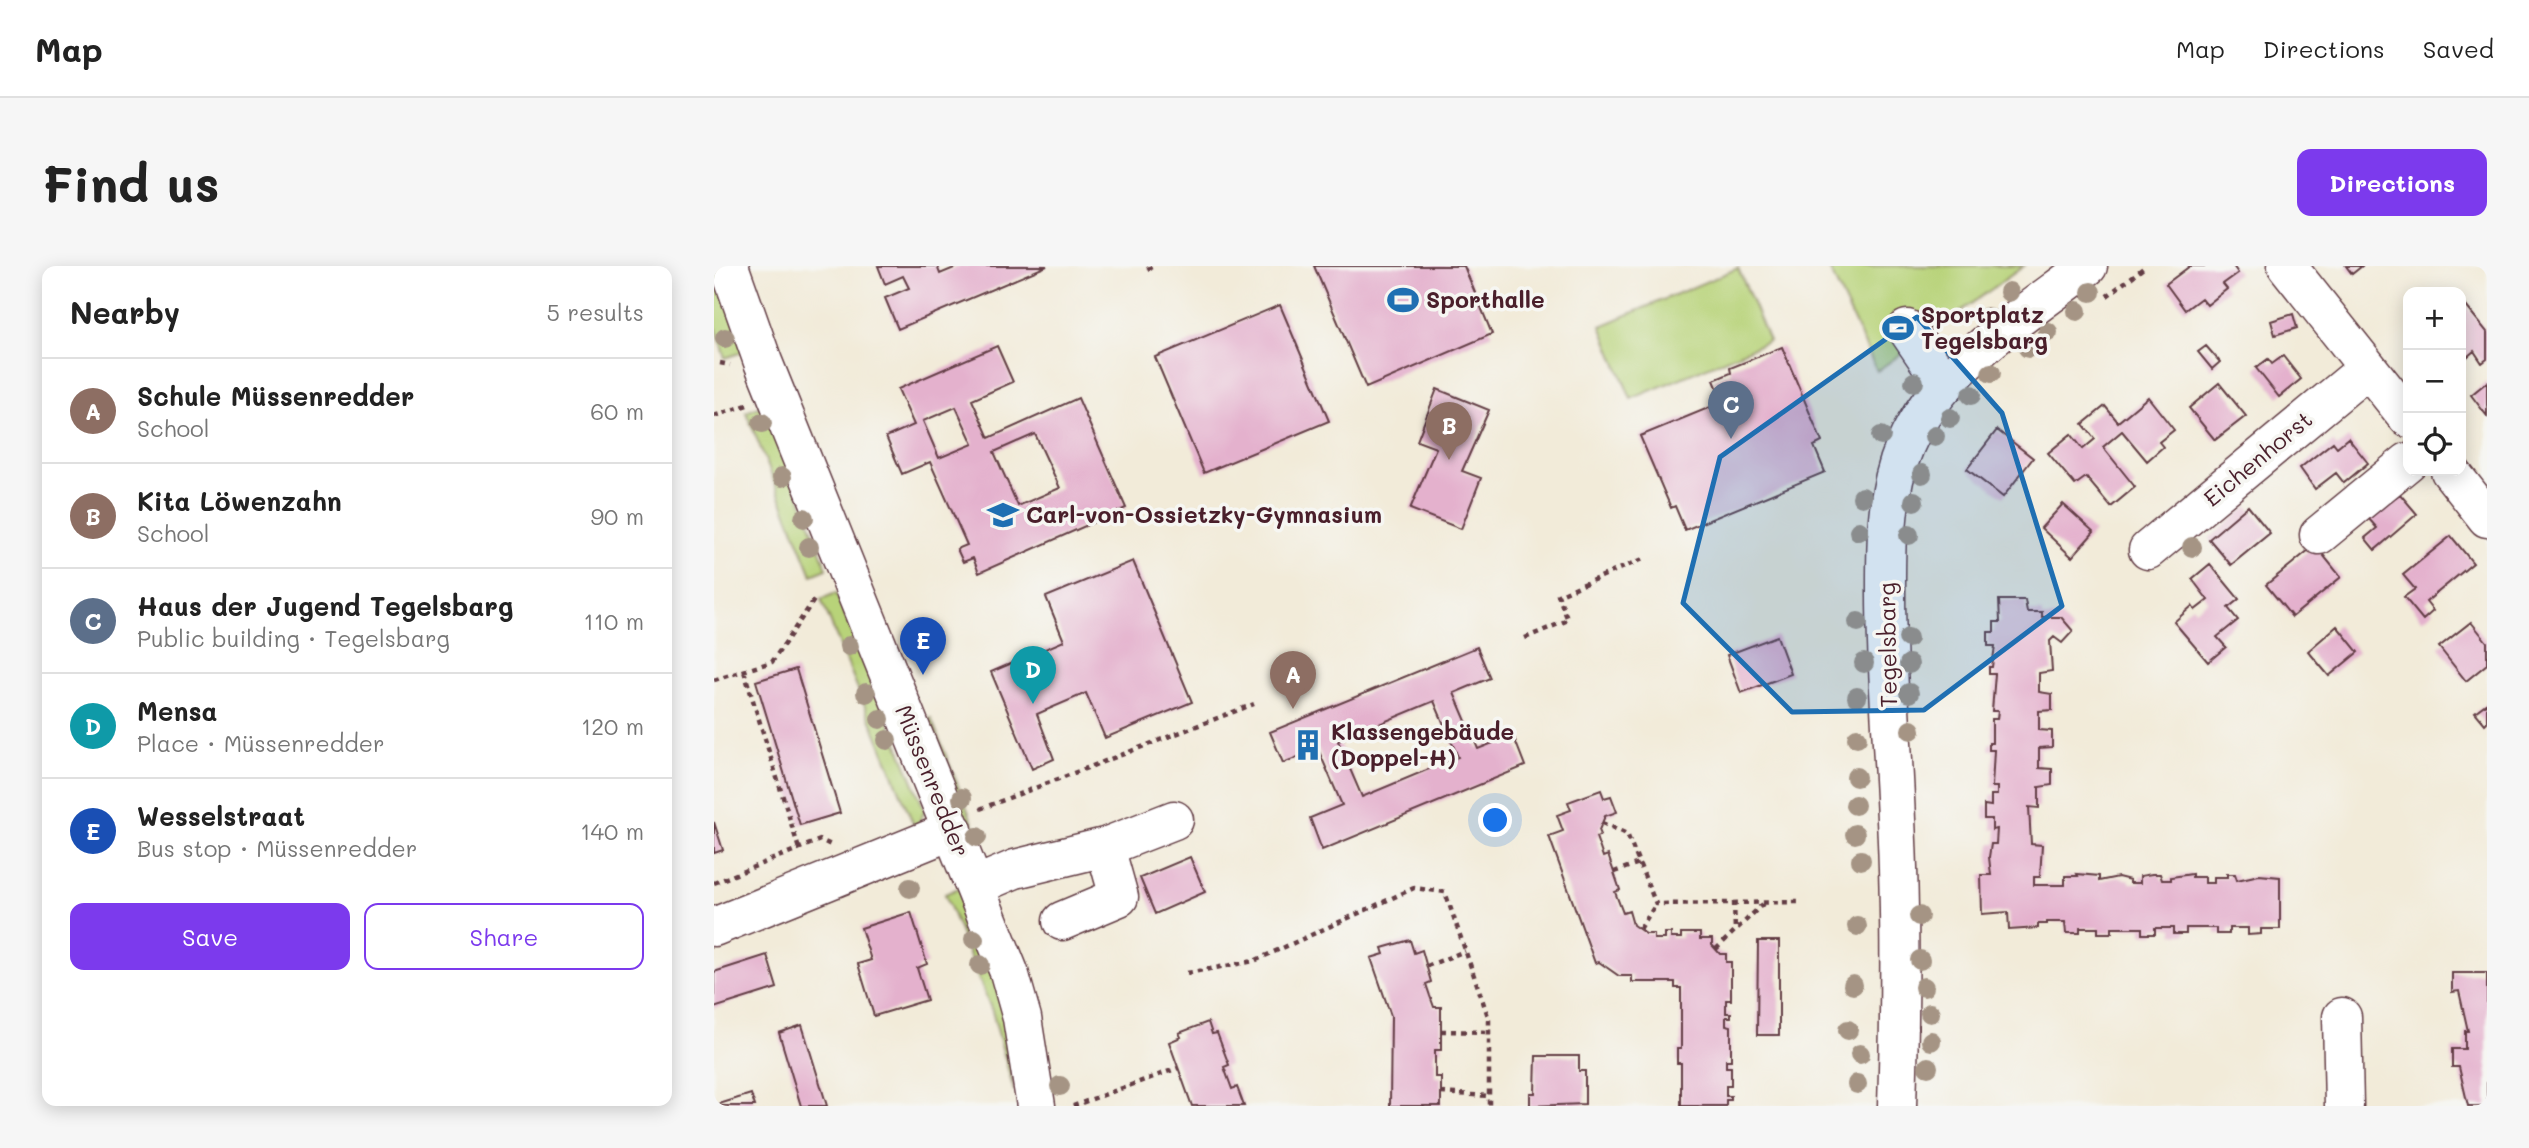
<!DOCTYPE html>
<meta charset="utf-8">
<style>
body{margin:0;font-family:Mali,sans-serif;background:#f6f6f6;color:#222}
.controls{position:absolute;right:21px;top:21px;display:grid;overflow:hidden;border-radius:14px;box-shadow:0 4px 18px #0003}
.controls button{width:63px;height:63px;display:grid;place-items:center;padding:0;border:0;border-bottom:2px solid #e0e0e0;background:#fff;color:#222;font:35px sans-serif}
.you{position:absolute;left:782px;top:555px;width:24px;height:24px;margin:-18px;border:5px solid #fff;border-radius:50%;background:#1a73e8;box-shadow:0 0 0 10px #1a73e833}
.badge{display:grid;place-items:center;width:46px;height:46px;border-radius:50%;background:#7c3aed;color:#fff;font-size:23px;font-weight:700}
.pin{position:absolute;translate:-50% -58px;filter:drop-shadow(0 2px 4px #0008)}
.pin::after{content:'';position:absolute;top:37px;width:24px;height:21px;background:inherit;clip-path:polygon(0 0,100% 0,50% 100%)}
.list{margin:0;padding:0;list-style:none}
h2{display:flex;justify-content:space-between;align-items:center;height:91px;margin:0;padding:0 28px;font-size:30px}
h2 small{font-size:23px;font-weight:400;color:#767676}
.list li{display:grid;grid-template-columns:46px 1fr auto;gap:21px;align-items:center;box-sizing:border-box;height:105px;padding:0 28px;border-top:2px solid #e0e0e0}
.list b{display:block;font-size:26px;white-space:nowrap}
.list p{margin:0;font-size:23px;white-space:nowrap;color:#767676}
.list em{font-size:23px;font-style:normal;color:#767676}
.actions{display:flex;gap:14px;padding:21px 28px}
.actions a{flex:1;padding:16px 0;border:2px solid #7c3aed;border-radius:14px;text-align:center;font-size:24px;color:#7c3aed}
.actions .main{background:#7c3aed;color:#fff}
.icon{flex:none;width:38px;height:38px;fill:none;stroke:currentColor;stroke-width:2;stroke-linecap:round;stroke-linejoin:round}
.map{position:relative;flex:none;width:1773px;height:840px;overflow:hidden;border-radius:14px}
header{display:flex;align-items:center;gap:42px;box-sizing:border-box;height:98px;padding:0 35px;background:#fff;border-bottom:2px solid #e0e0e0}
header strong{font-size:33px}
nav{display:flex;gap:38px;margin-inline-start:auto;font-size:24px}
.intro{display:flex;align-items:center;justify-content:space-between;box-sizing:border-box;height:168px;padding:0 42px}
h1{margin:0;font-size:49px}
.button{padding:18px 32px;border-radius:14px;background:#7c3aed;color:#fff;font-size:24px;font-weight:700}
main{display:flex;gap:42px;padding:0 42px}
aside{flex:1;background:#fff;border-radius:14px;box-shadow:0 4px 18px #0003}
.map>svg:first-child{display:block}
.green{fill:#b8d379;stroke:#817952;stroke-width:2}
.building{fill:#e4b1cd;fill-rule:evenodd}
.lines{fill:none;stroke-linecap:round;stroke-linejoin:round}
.minor-casing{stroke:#633e45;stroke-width:41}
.path{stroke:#633e45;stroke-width:4.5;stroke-dasharray:5 5;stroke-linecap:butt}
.minor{stroke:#fff;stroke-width:38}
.tree{fill:#a59484}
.marked{fill:#1f6fb2;fill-opacity:0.2;stroke:#1f6fb2;stroke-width:5;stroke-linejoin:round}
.labels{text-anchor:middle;stroke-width:7;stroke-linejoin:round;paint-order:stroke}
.poi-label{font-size:23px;font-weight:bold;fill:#4a1f2b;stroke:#f6f6f2;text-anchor:start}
.street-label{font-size:23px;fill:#4a1f2b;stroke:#f6f6f2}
</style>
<header>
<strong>Map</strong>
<nav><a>Map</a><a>Directions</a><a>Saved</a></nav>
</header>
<div class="intro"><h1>Find us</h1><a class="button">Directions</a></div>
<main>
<aside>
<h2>Nearby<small>5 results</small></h2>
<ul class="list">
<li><span class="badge" style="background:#8d6e63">A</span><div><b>Schule Müssenredder</b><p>School</p></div><em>60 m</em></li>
<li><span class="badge" style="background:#8d6e63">B</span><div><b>Kita Löwenzahn</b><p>School</p></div><em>90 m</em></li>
<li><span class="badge" style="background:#5c6f8a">C</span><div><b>Haus der Jugend Tegelsbarg</b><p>Public building · Tegelsbarg</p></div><em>110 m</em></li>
<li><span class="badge" style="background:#0f9aa8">D</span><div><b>Mensa</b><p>Place · Müssenredder</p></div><em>120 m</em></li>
<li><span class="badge" style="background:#1a4fb4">E</span><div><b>Wesselstraat</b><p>Bus stop · Müssenredder</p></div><em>140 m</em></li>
</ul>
<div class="actions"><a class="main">Save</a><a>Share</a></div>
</aside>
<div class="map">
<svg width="1773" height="840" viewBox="0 0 1773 840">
<rect width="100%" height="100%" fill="#f6f6f2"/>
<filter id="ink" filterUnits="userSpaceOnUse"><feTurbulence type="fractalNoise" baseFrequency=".0143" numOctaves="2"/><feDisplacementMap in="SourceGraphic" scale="14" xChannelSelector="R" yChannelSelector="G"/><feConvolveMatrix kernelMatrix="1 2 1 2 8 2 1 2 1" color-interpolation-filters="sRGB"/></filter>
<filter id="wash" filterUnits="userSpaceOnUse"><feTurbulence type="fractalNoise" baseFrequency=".00686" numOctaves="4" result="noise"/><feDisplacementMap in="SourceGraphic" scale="28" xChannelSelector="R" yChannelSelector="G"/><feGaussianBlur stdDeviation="1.57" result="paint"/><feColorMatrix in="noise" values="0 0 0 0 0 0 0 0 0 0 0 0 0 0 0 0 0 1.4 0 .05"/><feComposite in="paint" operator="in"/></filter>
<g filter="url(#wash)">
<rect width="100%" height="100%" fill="#f2ebd9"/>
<path class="green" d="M0,0L32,85L11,92L0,58Z
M1114,0H1310L1163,105Z
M1024,2L1055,75L917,133L887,60Z
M52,138L113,303L98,309L32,146Z
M122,327L211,545L201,562L107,333Z
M217,452L270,585L262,588L208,456Z
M249,620L290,730L300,825L278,745L231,628Z"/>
<g id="blocks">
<path class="building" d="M164,0H223L226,8L245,0H333L184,63L171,32L195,22L189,10L171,18Z
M600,0H750L778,68L652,122Z
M1476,0H1519L1524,7L1509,18L1513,23L1493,39L1487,32L1471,44L1452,18Z
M1632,0H1648L1638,8Z
M566,39L615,155L490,207L441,91Z
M1752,40L1773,66V93L1768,97L1760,85L1747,96V44Z
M1579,48L1583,62L1561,69L1557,55Z
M283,80L299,116L258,134L275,172L364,132L412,242L265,307L259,292L249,296L243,283L253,279L216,196L188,208L172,171L200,159L184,123ZM242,141L259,178L225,192L209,155ZM321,168L346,222L304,240L280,186Z
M1492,80L1506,96L1498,103L1484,86Z
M1068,81L1108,176L1100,180L1111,206L971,264L961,240L957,242L926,170L1009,136L1000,114L1017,107L1016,102Z
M1569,90L1587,113L1565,131L1542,102L1554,93L1558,98Z
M1773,116V150L1757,129Z
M1505,117L1532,150L1501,174L1475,142Z
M723,123L775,144L748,205L767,212L747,263L696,243L722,182L703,175Z
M1434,131L1460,164L1445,176L1449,181L1433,195L1408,165L1389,181L1421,221L1397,241L1372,211L1361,219L1334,187L1357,168L1369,183L1381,173L1369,158L1391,140L1404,156Z
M1283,164L1319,192L1289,231L1253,203Z
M1634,172L1654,197L1630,217L1622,207L1601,223L1586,202L1619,176L1623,181Z
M1673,221L1682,231L1686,228L1703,248L1661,284L1651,272L1663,262L1647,244Z
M1349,238L1380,266L1358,291L1327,262Z
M1534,240L1556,267L1517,299L1495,273Z
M1737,270L1759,297L1712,336L1719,345L1709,354L1690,331L1701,323L1689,309Z
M1601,279L1627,311L1578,351L1552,319Z
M419,295L478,436L391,472L372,427L323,448L340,493L318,503L277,406L350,375L332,331Z
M1496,298L1525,333L1514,342L1524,354L1503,371L1512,381L1494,396L1460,356L1478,340L1481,344L1494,334L1478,313Z
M1285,334H1311L1313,346H1328V351H1347L1359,365L1348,377L1340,371L1336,375L1338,405L1325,407V426L1338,428V444L1325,445V464L1338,465V481L1325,482V502L1338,503V519L1325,521V542L1315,541L1317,578L1328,579L1326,611H1320V619H1351V610H1364L1363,608L1385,610V615L1404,611L1416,614V617H1426V610L1438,608H1446L1448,614H1457V611L1478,608V611H1491V617H1500V611H1513V608H1521L1523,614L1545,609L1566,611V663H1547V668L1534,669V662H1515V668H1502V662H1472V668H1459V662H1441V668H1428V662H1398V667H1384V662H1366V667H1352L1351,656H1333V658H1324V662L1295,664L1294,646L1268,648L1267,609H1277L1275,591L1277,578H1282L1283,563L1278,564V553H1270V539L1277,540V529H1283V521H1278L1280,484H1275V477H1278V453H1283L1284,445H1278L1281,408H1275V401H1278L1281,380H1274V366H1280V356H1286Z
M1757,356L1773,376V398L1752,415L1725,381Z
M1623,360L1644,386L1615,410L1594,385Z
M1063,370L1077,408L1027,427L1013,389Z
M763,381L776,412L740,427L764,483L799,469L811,500L608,584L596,552L628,539L604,483L569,497L556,466ZM720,435L744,491L648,531L624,475Z
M82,403L126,547L86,559L42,415Z
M1773,437V456L1771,458L1761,446Z
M887,524L890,532L897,530L903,546L891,550L885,564L887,569L882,571L889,591L894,589L906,624L901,626L909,647L915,645L919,659L932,668H940V673H951V667H957V672H967V667H986V673H998V679L1006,688H1012V696H1017V734H1012V747H1017V751H1012V759L1017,760V794H1012V801H1017V820H1012V830H1017V834H1012V840H967V797H963V783H967V722H961V716H918V710H905L885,696L881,697L835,570L849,565L843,549L857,544L854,536Z
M0,556L9,584L0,587Z
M476,591L491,626L441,648L426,612Z
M197,646L213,698L203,702L213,734L160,750L144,698L157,694L147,662Z
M696,674L700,687L708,684L717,716L712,718L716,730L720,741H727V784H721V811H727V840H676L677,750L657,692L670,688L668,682Z
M1044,675H1065V769H1043Z
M53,689L63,722L0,742V706Z
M1738,707H1773V840H1754L1745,801H1738V783H1751V765H1754L1745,725L1738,726Z
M494,756L498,768L503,767L515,799L510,801L518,823L523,821L530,840H478L455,776L467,771L465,767Z
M88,759L113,840H87L65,767Z
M822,790H865V805H871V838L816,840V827H821Z
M37,828L41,840H2V839Z"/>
</g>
</g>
<g filter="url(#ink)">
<use href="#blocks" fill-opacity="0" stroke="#633e45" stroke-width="2"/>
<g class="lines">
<defs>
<path id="minor" d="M15,0L49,96L295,706L308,752L322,840
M1573,0L1694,152
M1193,63L1231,119
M1736,205L1773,252
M1605,269L1694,196
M1434,284L1654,102
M261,620L301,603L391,581L460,554
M348,655L405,631L391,581
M0,661L239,564
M1628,751L1630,840
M1183,840C1186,745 1187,649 1182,554C1179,478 1172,403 1172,327C1172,278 1171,226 1191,180C1225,101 1308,51 1374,0"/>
</defs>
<use href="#minor" class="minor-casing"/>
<path class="path" d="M433,3L441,0
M1393,30L1432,0
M6,97L16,99
M0,150L33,139
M811,372L854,354L844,329L929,293
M30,405L85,583
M0,414L58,396L100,334
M266,543L540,438
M888,557L913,568L942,638L1085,636
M900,606L925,597
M0,617L106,574L117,579
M1020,636L1021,665
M926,663L942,638
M1002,683L1051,636
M713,700L751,685
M473,707L540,695L700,622L731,626L775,753V840
M727,765L775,766
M727,827L775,830
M359,840L464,802"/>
<use href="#minor" class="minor"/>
</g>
<g class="tree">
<circle cx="1295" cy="26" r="10"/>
<circle cx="1377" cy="26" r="10"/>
<circle cx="1363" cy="45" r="10"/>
<circle cx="1273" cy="51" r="10"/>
<circle cx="1334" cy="66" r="10"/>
<circle cx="11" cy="72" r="10"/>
<circle cx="1314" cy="82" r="10"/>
<circle cx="1277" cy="107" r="10"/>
<circle cx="1200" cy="116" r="10"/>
<circle cx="1257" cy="129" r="10"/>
<circle cx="1236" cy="152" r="10"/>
<circle cx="48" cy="157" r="10"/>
<circle cx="1167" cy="170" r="10"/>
<circle cx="1221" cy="170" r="10"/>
<circle cx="1208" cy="208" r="10"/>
<circle cx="68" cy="211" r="10"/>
<circle cx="1148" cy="231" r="10"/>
<circle cx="1200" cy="235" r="10"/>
<circle cx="90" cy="252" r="10"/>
<circle cx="1145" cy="265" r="10"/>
<circle cx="1195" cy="269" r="10"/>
<circle cx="95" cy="281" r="10"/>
<circle cx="1478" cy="281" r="10"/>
<circle cx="1144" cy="356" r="10"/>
<circle cx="1194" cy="372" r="10"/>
<circle cx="135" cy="380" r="10"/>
<circle cx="1150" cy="397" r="10"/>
<circle cx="1195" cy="398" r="10"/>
<circle cx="152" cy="427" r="10"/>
<circle cx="1195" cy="427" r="10"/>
<circle cx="1143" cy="431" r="10"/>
<circle cx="166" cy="453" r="10"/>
<circle cx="1197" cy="464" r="10"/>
<circle cx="1143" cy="472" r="10"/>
<circle cx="173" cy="474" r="10"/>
<circle cx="1142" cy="511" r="10"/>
<circle cx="248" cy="532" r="10"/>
<circle cx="1141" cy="539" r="10"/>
<circle cx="1141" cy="568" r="10"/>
<circle cx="263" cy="571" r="10"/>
<circle cx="1147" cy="594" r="10"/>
<circle cx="196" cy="622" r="10"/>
<circle cx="1205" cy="650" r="10"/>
<circle cx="1143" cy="660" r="10"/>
<circle cx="260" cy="673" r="10"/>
<circle cx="1206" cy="694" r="10"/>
<circle cx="266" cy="699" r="10"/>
<circle cx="1139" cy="719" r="10"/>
<circle cx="1210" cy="721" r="10"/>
<circle cx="1216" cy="747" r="10"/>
<circle cx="1134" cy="764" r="10"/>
<circle cx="1217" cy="775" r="10"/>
<circle cx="1146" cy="788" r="10"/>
<circle cx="1214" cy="801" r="10"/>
<circle cx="1143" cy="818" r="10"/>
<circle cx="346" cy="820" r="10"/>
</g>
</g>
<path class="marked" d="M1203,51L1288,147L1348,340L1210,444L1078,446L969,337L1006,191Z"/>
<defs>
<symbol id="stadium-bare" viewBox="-9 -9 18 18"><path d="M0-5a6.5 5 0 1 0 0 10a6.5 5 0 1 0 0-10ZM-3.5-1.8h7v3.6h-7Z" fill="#1f6fb2" stroke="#f6f6f2" stroke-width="2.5" paint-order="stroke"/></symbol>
<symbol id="school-bare" viewBox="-9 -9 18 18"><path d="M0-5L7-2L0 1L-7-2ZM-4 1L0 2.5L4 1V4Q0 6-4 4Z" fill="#1f6fb2" stroke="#f6f6f2" stroke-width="2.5" paint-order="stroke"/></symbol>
<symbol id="building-bare" viewBox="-9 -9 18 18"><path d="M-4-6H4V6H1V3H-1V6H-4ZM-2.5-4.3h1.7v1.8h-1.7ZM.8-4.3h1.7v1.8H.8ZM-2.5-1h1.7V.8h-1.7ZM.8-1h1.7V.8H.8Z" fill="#1f6fb2" stroke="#f6f6f2" stroke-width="2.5" paint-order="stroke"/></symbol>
</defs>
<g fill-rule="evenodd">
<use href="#stadium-bare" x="667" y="12" width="44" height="44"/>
<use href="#stadium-bare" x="1162" y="40" width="44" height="44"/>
<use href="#school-bare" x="267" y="227" width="44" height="44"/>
<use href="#building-bare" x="572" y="457" width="44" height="44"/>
</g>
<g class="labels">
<g class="poi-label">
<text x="712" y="42">Sporthalle</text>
<text x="1207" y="57">Sportplatz<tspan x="1207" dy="26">Tegelsbarg</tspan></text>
<text x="312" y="257">Carl-von-Ossietzky-Gymnasium</text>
<text x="617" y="474">Klassengebäude<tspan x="617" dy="26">(Doppel-H)</tspan></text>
</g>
<g class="street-label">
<text transform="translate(1544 193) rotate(-40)" y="8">Eichenhorst</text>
<text transform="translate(1174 379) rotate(-91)" y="8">Tegelsbarg</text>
<text transform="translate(218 515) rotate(68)" y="8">Müssenredder</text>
</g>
</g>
</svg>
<div class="controls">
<button>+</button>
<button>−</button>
<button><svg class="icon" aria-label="locate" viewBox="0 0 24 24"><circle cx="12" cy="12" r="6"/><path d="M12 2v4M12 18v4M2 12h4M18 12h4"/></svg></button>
</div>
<div class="you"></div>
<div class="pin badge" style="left:579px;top:443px;background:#8d6e63">A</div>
<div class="pin badge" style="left:735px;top:194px;background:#8d6e63">B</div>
<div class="pin badge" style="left:1017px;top:173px;background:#5c6f8a">C</div>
<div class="pin badge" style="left:319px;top:438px;background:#0f9aa8">D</div>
<div class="pin badge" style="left:209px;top:409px;background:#1a4fb4">E</div>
</div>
</main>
